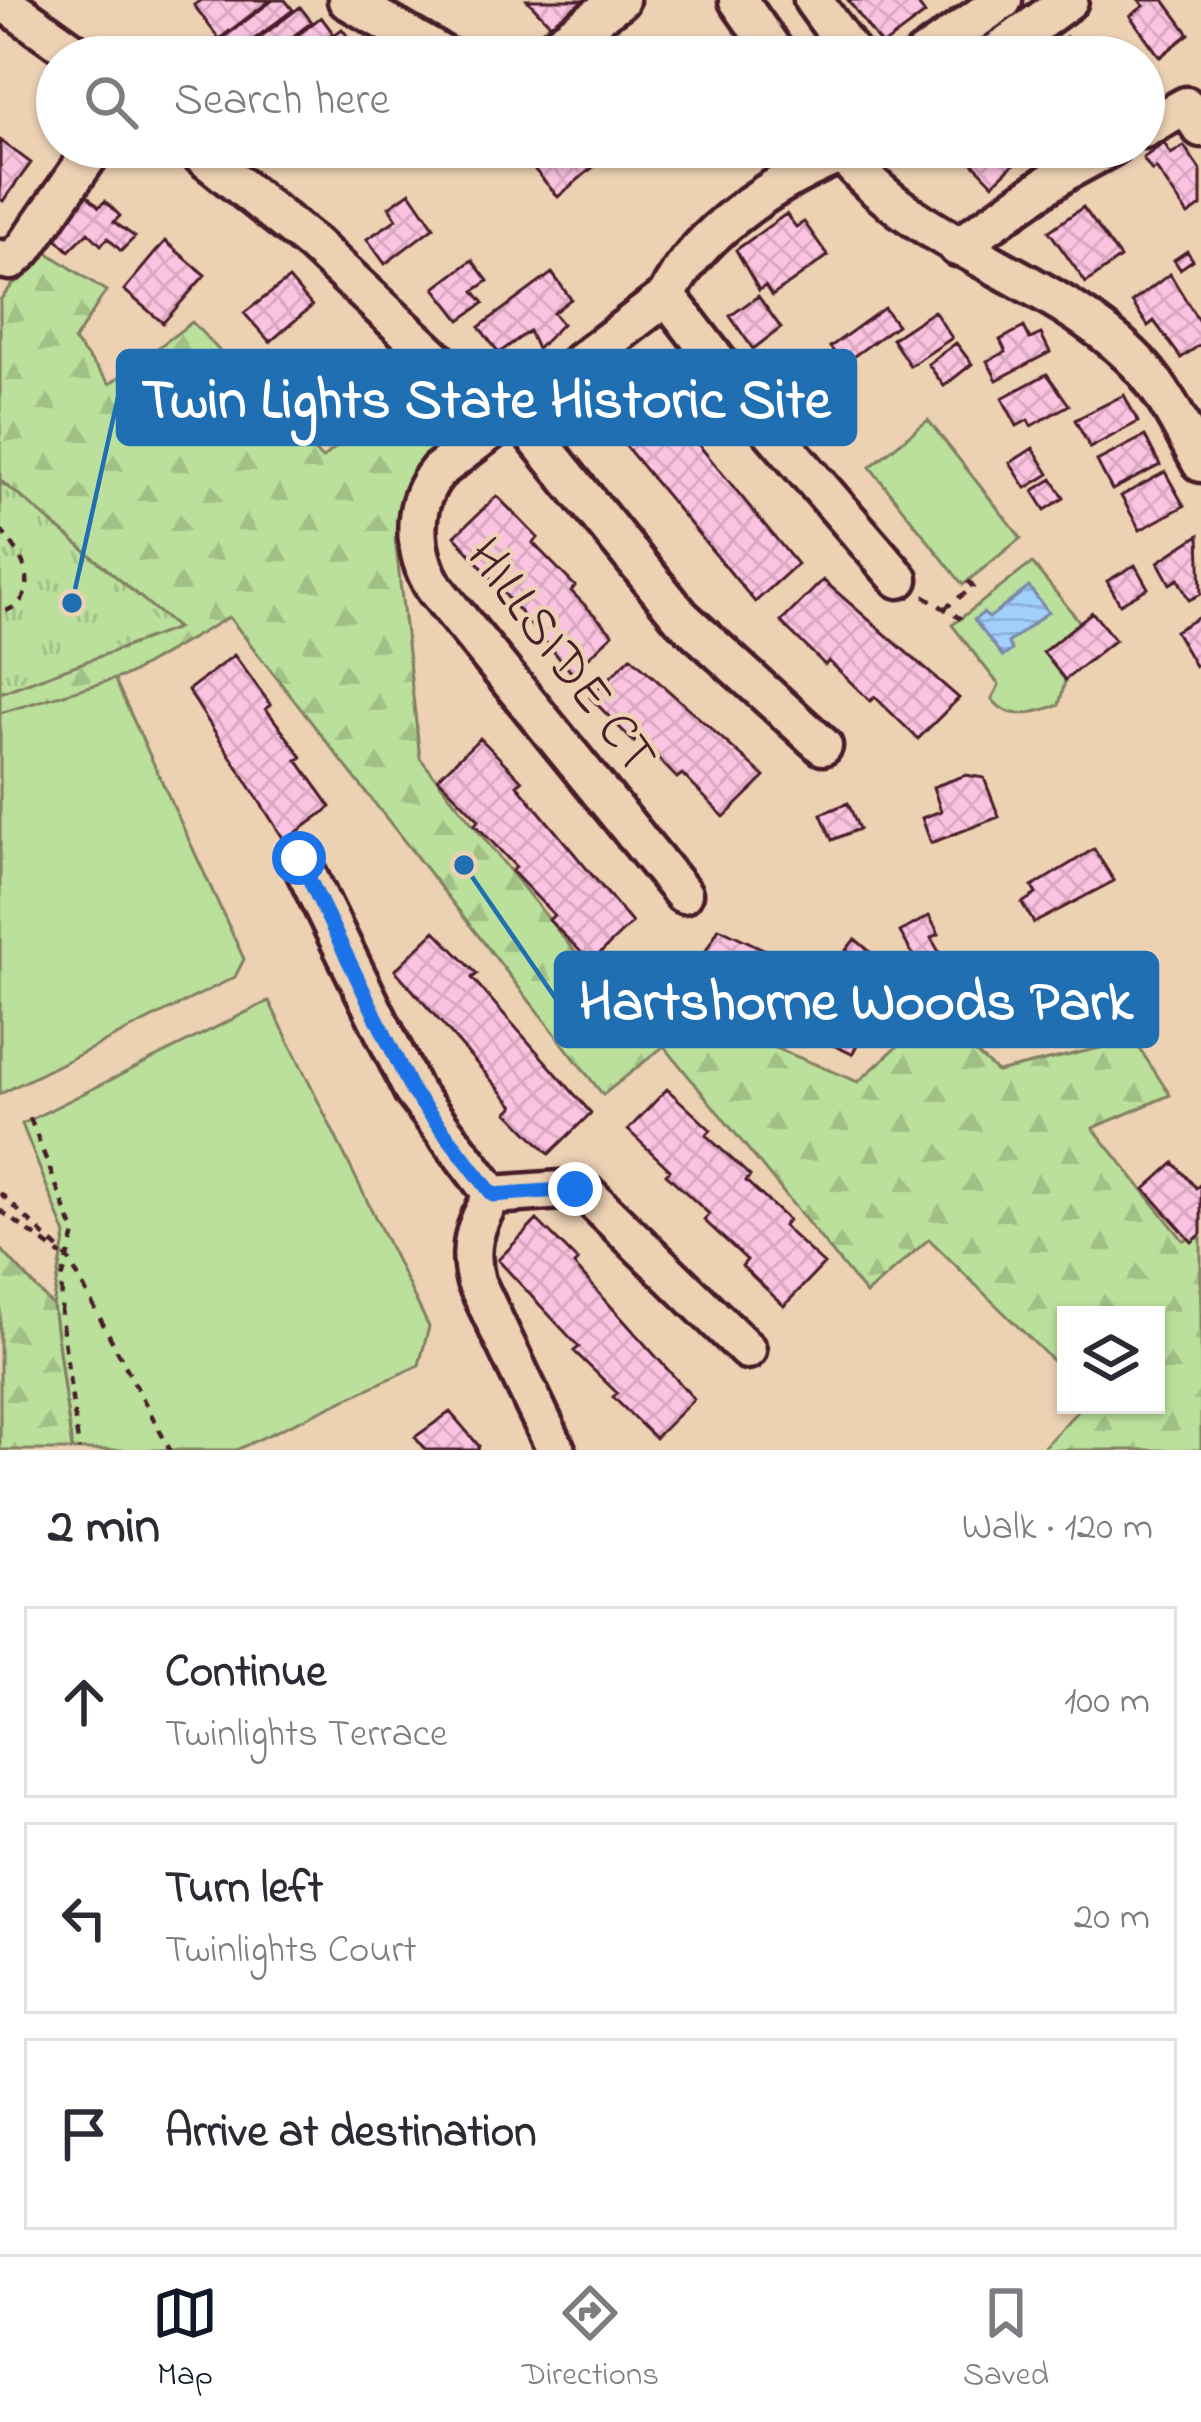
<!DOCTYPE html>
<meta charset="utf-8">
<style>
body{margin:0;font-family:"Indie Flower",sans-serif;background:#f2f2f3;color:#2b2b33}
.controls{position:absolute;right:36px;bottom:36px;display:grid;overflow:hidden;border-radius:0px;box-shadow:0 3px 9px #0004}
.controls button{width:108px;height:108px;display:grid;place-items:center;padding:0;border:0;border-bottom:3px solid #e1e1e2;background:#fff;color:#2b2b33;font:60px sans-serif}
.stop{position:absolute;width:36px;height:36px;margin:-27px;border:9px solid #1a73e8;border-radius:50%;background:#fff}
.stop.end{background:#1a73e8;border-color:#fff;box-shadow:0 3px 12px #0008}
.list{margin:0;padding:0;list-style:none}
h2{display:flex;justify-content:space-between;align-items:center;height:156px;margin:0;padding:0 48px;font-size:51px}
h2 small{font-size:39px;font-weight:400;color:#7c7c81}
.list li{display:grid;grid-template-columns:78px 1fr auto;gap:36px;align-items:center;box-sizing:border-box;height:192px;margin:0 24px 24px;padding:0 24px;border:3px solid #e1e1e2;border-radius:0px}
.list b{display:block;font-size:45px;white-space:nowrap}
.list p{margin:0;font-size:39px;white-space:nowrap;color:#7c7c81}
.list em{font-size:39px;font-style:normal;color:#7c7c81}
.icon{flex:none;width:66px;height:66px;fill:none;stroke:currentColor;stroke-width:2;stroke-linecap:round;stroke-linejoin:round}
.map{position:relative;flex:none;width:1201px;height:1450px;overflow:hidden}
.search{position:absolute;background:#fff;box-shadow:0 3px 9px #0004;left:36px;right:36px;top:36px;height:132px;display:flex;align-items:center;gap:30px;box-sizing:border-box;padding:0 42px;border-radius:66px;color:#7c7c81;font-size:45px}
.sheet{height:804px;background:#fff}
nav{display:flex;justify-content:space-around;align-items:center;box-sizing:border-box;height:168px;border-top:3px solid #e1e1e2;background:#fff;font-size:33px;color:#7c7c81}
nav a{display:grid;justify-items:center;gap:6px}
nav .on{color:#111827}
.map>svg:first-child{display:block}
.green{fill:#bae09b;stroke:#828063;stroke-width:3}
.forest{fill:url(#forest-firs);stroke:#828063;stroke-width:3}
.park{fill:url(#park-tufts);stroke:#828063;stroke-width:3}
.water{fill:url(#water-rules);stroke:#7e89a9;stroke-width:3}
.building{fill:url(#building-cross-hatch);stroke:#4a1f2b;stroke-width:3}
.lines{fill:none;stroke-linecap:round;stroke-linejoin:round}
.minor-casing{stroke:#4a1f2b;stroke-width:45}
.path{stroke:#4a1f2b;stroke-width:4.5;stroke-dasharray:9 9;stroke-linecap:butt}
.minor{stroke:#ecd1b3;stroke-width:36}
.route{stroke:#1a73e8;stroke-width:15}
.labels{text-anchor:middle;stroke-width:9;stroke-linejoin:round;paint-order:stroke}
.street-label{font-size:54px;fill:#4a1f2b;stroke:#ecd1b3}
.leader{fill:none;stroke:#1f6fb2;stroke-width:4.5}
.callout-dot{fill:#1f6fb2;stroke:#ecd1b3;stroke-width:4.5}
.callout{fill:#1f6fb2;stroke:#1f6fb2;stroke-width:4.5}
.callout-label{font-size:57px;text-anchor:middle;font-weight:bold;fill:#fff}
</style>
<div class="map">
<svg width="1201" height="1450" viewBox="0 0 1201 1450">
<defs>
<pattern id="forest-firs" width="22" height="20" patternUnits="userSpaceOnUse" patternTransform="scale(3)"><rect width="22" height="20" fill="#bae09b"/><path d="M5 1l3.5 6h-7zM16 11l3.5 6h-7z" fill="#a1c086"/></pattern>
<pattern id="park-tufts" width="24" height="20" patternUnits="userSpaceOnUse" patternTransform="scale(3)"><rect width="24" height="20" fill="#bae09b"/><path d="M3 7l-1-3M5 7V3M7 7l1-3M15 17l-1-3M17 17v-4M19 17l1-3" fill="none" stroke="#a1c086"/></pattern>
<pattern id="water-rules" width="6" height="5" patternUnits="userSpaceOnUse" patternTransform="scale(3)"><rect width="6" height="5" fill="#a1d0fd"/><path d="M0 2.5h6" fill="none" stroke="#8cb2d9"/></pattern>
<pattern id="building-cross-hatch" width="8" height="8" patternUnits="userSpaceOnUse" patternTransform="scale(3)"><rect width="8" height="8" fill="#fac4e0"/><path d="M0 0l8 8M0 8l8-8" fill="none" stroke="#d8a8c0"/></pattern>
</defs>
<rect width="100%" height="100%" fill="#ecd1b3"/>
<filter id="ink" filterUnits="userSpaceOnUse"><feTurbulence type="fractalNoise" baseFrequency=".00833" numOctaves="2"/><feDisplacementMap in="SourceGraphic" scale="24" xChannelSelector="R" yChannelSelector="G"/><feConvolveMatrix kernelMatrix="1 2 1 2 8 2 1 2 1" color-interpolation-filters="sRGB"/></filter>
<g filter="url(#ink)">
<path class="green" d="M928,420L1021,538L963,585L870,467Z
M1032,563L1080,622L1059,705C1035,712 1010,723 992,699L999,685L952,625Z
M114,678L244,959L235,977L0,1094V713Z
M269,1001L429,1327L419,1365L236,1450H72L53,1306L66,1235L22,1124Z"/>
<path class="forest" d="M42,249L106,291L74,341L110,384L192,322L322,459L435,364L498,422L395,538L420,758L590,971L858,1082L933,1014L997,1072L1134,1040L1170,1095L1093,1128L1183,1240L1201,1238V1450H1041L1083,1405H1156V1315H1066V1374L929,1239L866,1294L664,1046L603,1095L229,617L128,675L0,713V672L112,578L0,480V300Z
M0,1248L53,1306L72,1450H0Z"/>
<path class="park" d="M0,482L19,495L177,628L0,693Z"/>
<path class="water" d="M1029,587L1048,612L1008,643L1012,650L1003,657L974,620L983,613L989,618Z"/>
<path class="building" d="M201,0H271L219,39L194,5Z
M273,0H285L293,10L236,53L224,37Z
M527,0H586L551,25Z
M848,0H915L925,14L882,46Z
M1139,0H1164L1189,34L1160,57L1130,16L1144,6Z
M300,7L312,22L266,57H248L243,50Z
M321,17L333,33L302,57H269Z
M342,29L355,46L340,57H304Z
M1066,37L1082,57H1042Z
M0,140L31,163L3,201L0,199Z
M1164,143L1171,154L1184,146L1201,171V206L1188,215L1156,168L1152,171L1143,158Z
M545,147H598L606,156L558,197L528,162Z
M965,147H998L1014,164L993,184L961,151Z
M410,192L434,227L385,264L367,239L397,219L389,207Z
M86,194L99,207L105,201L120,216L114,222L135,237L121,251L108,238L101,245L88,232L69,251L49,231Z
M1083,207L1120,258L1086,283L1049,231Z
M786,214L796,227L804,222L828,256L772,296L765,286L759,290L736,250Z
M165,241L205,275L163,323L124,290Z
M1187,251L1193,260L1180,269L1174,260Z
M472,260L488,281L474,291L484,303L460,320L435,288Z
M552,273L571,299L553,313L562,324L537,349L529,331L499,353L479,327Z
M1170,274L1201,325V344L1181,358L1154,321L1148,326L1132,302Z
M289,279L312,306L270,342L244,313Z
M758,296L781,328L753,349L730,316Z
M884,308L897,325L843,364L830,347Z
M934,311L952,338L910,366L892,339Z
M1024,327L1030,339L1041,334L1050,352L997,380L987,361L1006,352L1000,340Z
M956,343L972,364L944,386L928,364Z
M1047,374L1069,405L1031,426L1028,420L1017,426L1002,398Z
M646,381L797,564L755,602L604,420Z
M1124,395L1138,422L1090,448L1075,420Z
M1145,436L1160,465L1112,490L1097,461Z
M1033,448L1049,474L1026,488L1010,463Z
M1165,472L1184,506L1140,530L1121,496Z
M1052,479L1064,498L1045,510L1033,491Z
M497,496L538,538L533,543L575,586L571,591L613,634L572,673L455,536Z
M1199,535L1201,594L1189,600L1178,579L1170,584L1158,562Z
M1135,565L1148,588L1120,604L1107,581Z
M823,580L959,698L918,739L875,697L870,701L829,661L825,665L781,622Z
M1092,612L1115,640L1065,680L1043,652Z
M1201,616V663L1195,666L1175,631Z
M234,655L271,705L266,709L302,757L297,760L331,807L285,841L188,690Z
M631,657L765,777L724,817L682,774L677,778L638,738L634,742L590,697Z
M480,738L522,781L517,785L632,923L591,962L549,920L554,915L512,871L516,867L475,824L479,820L438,778Z
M966,775L984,778L999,817L931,843L922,818L941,811L933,787Z
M848,803L859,829L832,840L821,814Z
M1094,849L1114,881L1034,923L1022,903L1036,894L1032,887Z
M929,916L939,934L931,938L942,957L921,969L900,932Z
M719,928L880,1004L852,1054L691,977Z
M435,931L477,974L472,978L591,1113L549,1154L508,1112L514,1106L395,970Z
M855,939L874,955L865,966L846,950Z
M992,995L1017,1031L996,1046L971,1010Z
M667,1089L711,1130L706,1135L750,1176L746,1181L788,1220L783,1226L824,1264L784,1306L742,1266L747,1260L704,1220L709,1214L666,1174L670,1170L628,1130Z
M1174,1163L1196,1188L1201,1184V1234L1192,1242L1145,1189Z
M537,1220L578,1261L574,1265L694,1399L655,1438L613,1397L617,1393L574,1351L579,1347L498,1260Z
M450,1412L479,1446L478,1450H425L415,1437Z"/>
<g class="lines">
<defs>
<path id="minor" d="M1,0L81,57
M347,0L446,57
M738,0L778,57
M813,0L854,57
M541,57L620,0
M922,57L1003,0
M991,57L1069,0
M1144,129L1186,106L1201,128
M191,147L314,245L502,421
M838,147C911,246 1044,272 1130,355C1162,385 1180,425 1201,463
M957,247L1065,172L1111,147
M0,259L11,261L24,249L95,147
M667,296L762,420L899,579
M515,412L681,617L823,746
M299,858L413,1091L493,1195
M683,894L435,589C412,553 410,504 438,471L667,296C698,229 794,167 863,147
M556,1450L476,1282C467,1248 475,1224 493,1195L575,1189L589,1196L747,1350"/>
</defs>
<use href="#minor" class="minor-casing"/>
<path class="path" d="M0,530C24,554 47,599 0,613
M924,596L961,619
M944,609L973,587L968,581
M30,1118L75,1234L62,1279L61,1318L79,1450
M0,1193L68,1258L170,1450
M0,1210L62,1256"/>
<use href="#minor" class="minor"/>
</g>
</g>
<g class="lines" filter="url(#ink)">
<path class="route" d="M299,858L412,1091L493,1195L575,1189"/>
</g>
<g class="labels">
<g class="street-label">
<text transform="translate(564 654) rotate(53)" y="19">HILLSIDE CT</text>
</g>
</g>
<path class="leader" d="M72 603L118 397M464 865L556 999"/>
<g class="callout-dot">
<circle cx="72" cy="603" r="12"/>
<circle cx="464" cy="865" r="12"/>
</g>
<g class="callout">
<rect x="118" y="351" width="737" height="93" rx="12"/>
<rect x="556" y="953" width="601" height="93" rx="12"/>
</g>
<g class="callout-label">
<text x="486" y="417">Twin Lights State Historic Site</text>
<text x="856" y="1019">Hartshorne Woods Park</text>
</g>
</svg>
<div class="controls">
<button><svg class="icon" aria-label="layers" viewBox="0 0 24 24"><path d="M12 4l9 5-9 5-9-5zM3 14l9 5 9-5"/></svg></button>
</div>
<div class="stop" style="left:299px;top:858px"></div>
<div class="stop end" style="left:575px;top:1189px"></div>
<div class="search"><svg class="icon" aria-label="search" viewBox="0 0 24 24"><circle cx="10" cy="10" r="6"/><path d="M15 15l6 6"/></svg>Search here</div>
</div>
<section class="sheet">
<h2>2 min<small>Walk · 120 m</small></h2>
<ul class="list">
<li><svg class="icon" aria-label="ahead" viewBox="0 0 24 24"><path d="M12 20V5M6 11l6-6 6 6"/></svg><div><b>Continue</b><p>Twinlights Terrace</p></div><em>100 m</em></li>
<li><svg class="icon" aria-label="left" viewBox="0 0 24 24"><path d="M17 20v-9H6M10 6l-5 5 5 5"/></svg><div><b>Turn left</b><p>Twinlights Court</p></div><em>20 m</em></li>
<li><svg class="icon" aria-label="arrive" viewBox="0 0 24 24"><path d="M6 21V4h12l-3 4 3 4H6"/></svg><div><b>Arrive at destination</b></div></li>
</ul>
</section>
<nav>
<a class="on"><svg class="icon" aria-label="map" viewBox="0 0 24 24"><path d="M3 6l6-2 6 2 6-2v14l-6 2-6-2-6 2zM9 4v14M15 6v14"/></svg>Map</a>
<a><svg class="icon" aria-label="directions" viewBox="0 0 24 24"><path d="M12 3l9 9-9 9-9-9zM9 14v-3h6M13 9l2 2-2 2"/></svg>Directions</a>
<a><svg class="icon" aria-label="saved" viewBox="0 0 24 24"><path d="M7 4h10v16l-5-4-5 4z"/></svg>Saved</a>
</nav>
